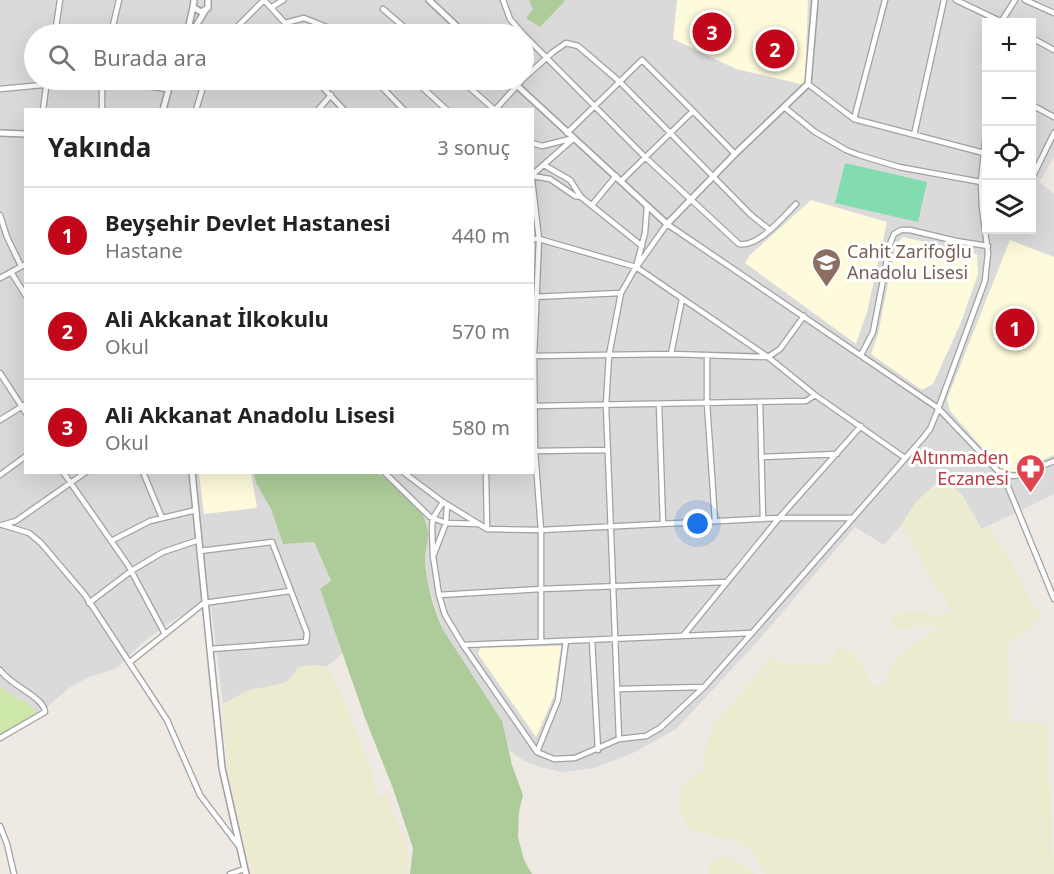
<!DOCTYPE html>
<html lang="tr">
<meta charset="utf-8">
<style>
body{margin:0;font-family:"Noto Sans",sans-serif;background:#f2f2f2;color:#222}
.controls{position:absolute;right:18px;top:18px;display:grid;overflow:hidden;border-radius:0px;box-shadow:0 6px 24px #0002}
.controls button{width:54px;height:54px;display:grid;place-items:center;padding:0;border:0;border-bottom:2px solid #e0e0e0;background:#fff;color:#222;font:30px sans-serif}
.you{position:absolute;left:698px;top:524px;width:21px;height:21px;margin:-15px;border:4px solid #fff;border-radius:50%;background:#1a73e8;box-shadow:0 0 0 9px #1a73e833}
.badge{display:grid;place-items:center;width:39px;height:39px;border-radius:50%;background:#c3071b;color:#fff;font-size:20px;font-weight:700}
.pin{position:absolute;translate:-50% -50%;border:3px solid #fff;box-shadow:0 2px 6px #0006}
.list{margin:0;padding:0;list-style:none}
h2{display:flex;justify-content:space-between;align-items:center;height:78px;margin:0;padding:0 24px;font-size:26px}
h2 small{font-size:20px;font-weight:400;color:#767676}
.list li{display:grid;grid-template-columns:39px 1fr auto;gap:18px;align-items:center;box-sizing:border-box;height:96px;padding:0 24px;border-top:2px solid #e0e0e0}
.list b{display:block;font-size:22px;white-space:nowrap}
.list p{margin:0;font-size:20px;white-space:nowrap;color:#767676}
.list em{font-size:20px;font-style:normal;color:#767676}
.icon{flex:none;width:33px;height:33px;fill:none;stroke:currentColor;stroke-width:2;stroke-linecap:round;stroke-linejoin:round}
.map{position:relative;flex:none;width:1054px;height:874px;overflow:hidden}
.search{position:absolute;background:#fff;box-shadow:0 6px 24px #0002;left:24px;top:24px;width:510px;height:66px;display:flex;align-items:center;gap:15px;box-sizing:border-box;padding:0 21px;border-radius:33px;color:#767676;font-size:22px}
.panel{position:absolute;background:#fff;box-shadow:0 6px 24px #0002;left:24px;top:108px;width:510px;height:366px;border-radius:0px}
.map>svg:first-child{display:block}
.residential{fill:#dbdada;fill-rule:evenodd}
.education{fill:#fefadc}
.farmland{fill:#ecebcf}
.grass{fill:#cee7aa}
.forest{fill:#adcc99}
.pitch{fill:#83dbb0}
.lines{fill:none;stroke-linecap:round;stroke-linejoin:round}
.minor-casing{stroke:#a1a1a1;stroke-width:7}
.tertiary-casing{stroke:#a1a1a1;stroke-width:8}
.minor{stroke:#fff;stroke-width:4.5}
.tertiary{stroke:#fff;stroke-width:5}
.labels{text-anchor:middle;stroke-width:6;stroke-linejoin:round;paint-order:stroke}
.education-label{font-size:18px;fill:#785e54;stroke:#fff;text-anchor:start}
.health-label{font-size:18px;fill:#be3a42;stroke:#fff;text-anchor:end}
</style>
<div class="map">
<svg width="1054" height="874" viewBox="0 0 1054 874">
<rect width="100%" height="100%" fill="#eee9e3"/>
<path class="residential" d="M0,0H1054V157L1039,182L1054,194V494L982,529L962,495L952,486L939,481L916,502L902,524L884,545L855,527L758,641L676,729L633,753L595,768L563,772L539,767L523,760L508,750L502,721L442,628L428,584L425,558L428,529L422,515L392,483L377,473L532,472V110H26V472L254,473L256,483L271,509L283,543L314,542L331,582L320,589L343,653L326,667L317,665L303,666L298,668L292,677L285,683L247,691L223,704L210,599L166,625L140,645L117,668L87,678L69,688L38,715L21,699L9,694L0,686ZM986,22H1032V230H986ZM34,34H524V80H34Z"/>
<path class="education" d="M677,0H808L805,85L736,69L673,39Z
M811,200L887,222L867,312L856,344L745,263L749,256Z
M903,237L977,254L978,274L962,320L933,384L922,390L871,354L878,334L896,244Z
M1010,240L1054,257V455L1014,472L1001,469L950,411L947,399Z
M199,473H251L257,508L204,514Z
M561,646L554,696L536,737L478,654L480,648Z"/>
<path class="farmland" d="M939,481L952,486L962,495L981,529L988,526L1018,573L1031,602L1035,608L1044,614L1009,644L1010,722L1047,723L1054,874H766L752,852L733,837L728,841L714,835L695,832L689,828L679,809L680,791L686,783L703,770L704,756L713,726L771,658L789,664H828L840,646L852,653L861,663L871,685H887L890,668L902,653L911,645L943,627L923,625L894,630L890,615L910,612H927L939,615L951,613L947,600L930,579L902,524L916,502Z
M317,665L326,667L336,682L371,770L377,797L387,793L394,816L406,842L408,857L407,874H253L234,805L228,768L223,704L247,691L285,683L292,677L298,668Z
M722,856L732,858L756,874H709L710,862Z"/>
<path class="grass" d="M0,686C11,699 29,699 38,715L0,737Z"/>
<path class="forest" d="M529,0H563L565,1L540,27L526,18L533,9Z
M254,473H377C396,485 422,503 427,527C430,536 425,549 425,559C426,583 433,606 442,628L502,721L512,765L523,795L519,812L518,837L524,860L532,874H410L413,848L394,791L365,718L320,589L331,581L314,542L283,544L271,509L256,483Z"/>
<path class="pitch" d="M845,163L927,182L918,222L835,203Z"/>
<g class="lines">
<defs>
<path id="minor" d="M264,0L285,23L290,34
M503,0L510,19L523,34
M956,0L1002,22
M1025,0L1054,13
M272,7L283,0
M383,9L412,34
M1001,22L1015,0
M285,23L304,18L344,34
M55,34L60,0
M111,34L119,0
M230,34L264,0
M524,35L645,157L739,244C758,248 783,217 796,204
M1032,38L1054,50
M524,78L553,52L566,43L578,46L620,82L751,215L770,230
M102,80V110
M105,80L167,89
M316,80L344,110
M375,80L404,110
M414,80L447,110
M461,80L495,110
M808,84L854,119L984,153
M0,89L96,80
M1032,105L1054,117
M784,107L815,132L846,150L859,155L899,167L981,182
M43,110L47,80
M196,110L205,80
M318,110L331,95
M495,110L522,80
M854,119L885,0
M567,133L642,60L693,111
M914,135L944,0
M532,143L542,146L570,139
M544,165L570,180L581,197L642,246
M532,175L573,139
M532,176L550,179L575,196L581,197
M1032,178L1054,133
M532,180L539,239L534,356L535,451L541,530V642
M621,181L693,111L735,154
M592,205L616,176
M0,215L7,237L21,266
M532,239H539L636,267L768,357L815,395L905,458
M638,265L667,224L938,408L998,471L1013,476L1020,475L1054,461
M11,272L26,296
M0,278L26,264
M532,297L621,293
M671,354L682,299
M707,355V403L715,521
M861,355L873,332L890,244L894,234L901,230H910L956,241L988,246
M532,356L671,354L768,357L780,349L804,316
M0,373L26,413
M760,402L763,519
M659,404L663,524
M532,406L806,401L815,395
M0,420L26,404
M535,451L607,450
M761,457L837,454
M63,472L128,565L165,634
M143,472L162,518
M384,472L430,517L446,523L479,524
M403,472L443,502L487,529L541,530L779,518H853
M486,472L487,529
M1002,472L1054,599
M0,475L26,456
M443,502L433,518L432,528L433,556L439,595L445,615L463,645L537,752L554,759L575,758L619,739L646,736L660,728L704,687L752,633L923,438L930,429L937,412L985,281L988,253L982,208L981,182L986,131
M2,525L16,521L86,472
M3,525L29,533L41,543L85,595L167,720L200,795L238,845
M111,541L150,521L196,510
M200,551L272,542L307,633L306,642L210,649
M434,554L446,523L447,505
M439,595L541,589L726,582
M89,603L131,571L163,552L199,540
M683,636L779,518L861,426
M592,640L598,750
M463,645L752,633
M130,662L204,603L290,591
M0,670C11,686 44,697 45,712L0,738
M618,689L704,687
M619,739L606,405L609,355L621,293L636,267L645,233L647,206
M537,752L558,700L566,641
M0,826L7,844L14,874
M230,874L244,869"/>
<path id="tertiary" d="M194,0L193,7L201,12L208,8V0
M429,0L465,34
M187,34L193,7
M191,34L205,11
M511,80L667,224L735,154L808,84L815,0
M163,110L171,80
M0,133L26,134
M192,472L222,768L246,874"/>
</defs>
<use href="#minor" class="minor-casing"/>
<use href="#tertiary" class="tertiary-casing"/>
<use href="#minor" class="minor"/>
<use href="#tertiary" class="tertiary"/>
</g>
<defs>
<symbol id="school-pin" viewBox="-11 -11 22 30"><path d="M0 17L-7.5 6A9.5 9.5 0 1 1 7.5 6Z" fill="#8d6e63" stroke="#fff"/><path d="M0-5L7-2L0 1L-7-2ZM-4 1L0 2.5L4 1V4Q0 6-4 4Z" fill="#fff"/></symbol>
<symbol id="pharmacy-pin" viewBox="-11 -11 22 30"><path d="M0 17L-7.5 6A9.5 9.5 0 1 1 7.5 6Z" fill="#e0444e" stroke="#fff"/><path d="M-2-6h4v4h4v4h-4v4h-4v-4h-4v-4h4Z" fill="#fff"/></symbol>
</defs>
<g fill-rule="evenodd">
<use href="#school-pin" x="810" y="246" width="33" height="45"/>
<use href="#pharmacy-pin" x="1014" y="452" width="33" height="45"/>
</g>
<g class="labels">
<g class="education-label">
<text x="847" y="258">Cahit Zarifoğlu<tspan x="847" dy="21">Anadolu Lisesi</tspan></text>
</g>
<g class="health-label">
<text x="1009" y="464">Altınmaden<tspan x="1009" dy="21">Eczanesi</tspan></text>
</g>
</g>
</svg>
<div class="controls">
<button>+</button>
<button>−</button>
<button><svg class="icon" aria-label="locate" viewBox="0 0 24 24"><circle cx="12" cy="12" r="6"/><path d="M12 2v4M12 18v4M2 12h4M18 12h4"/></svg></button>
<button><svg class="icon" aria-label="layers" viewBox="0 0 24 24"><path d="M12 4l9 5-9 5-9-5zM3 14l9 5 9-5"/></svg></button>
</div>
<div class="you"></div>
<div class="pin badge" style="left:1015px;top:328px">1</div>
<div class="pin badge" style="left:775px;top:49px">2</div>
<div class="pin badge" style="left:712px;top:32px">3</div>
<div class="search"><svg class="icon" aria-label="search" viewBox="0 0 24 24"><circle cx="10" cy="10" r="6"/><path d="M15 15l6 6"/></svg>Burada ara</div>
<section class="panel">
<h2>Yakında<small>3 sonuç</small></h2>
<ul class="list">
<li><span class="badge">1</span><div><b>Beyşehir Devlet Hastanesi</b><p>Hastane</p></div><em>440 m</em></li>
<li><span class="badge">2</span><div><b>Ali Akkanat İlkokulu</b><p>Okul</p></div><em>570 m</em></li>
<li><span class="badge">3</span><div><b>Ali Akkanat Anadolu Lisesi</b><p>Okul</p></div><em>580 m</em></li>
</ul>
</section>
</div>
